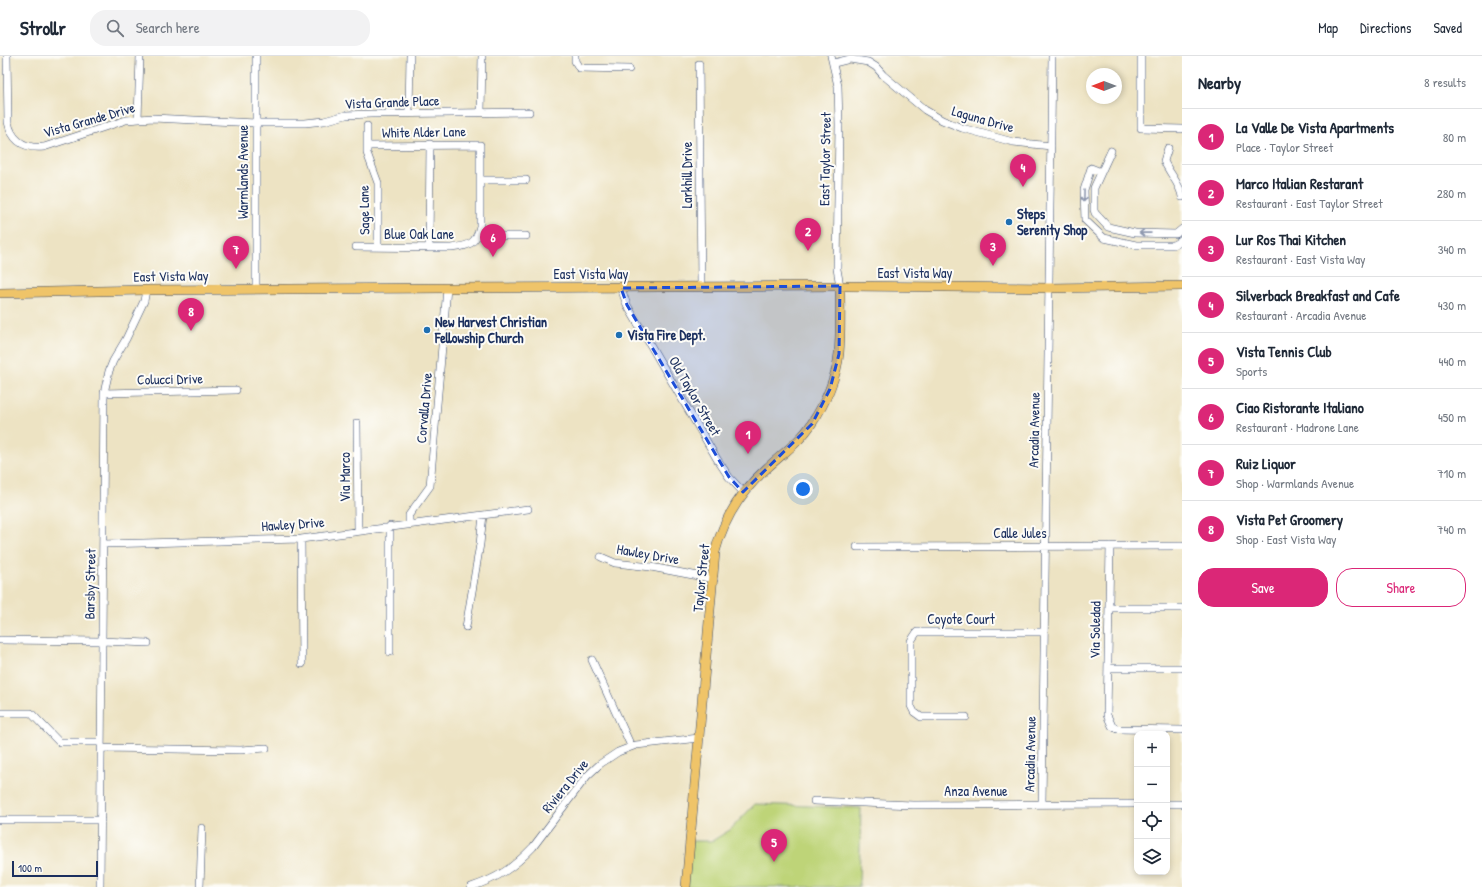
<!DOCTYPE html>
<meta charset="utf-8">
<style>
body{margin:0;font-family:"Patrick Hand",sans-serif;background:#f2f2f3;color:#1f2937}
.controls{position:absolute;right:12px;bottom:12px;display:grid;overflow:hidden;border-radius:8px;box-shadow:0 2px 6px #0003}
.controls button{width:36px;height:36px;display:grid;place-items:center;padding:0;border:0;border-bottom:1px solid #e0e1e3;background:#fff;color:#1f2937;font:20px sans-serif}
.compass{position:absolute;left:1086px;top:12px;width:36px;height:36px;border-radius:50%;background:#fff;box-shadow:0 2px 6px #0003;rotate:270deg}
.scale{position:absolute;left:12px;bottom:10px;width:86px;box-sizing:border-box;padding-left:4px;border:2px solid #1b2f5e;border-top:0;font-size:11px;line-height:14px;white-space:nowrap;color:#1b2f5e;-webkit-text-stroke:3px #fdfcf7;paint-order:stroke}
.you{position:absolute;left:803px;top:433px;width:14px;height:14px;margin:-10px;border:3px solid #fff;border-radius:50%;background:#1a73e8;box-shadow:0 0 0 6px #1a73e833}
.badge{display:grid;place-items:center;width:26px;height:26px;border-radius:50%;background:#db2777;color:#fff;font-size:13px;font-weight:700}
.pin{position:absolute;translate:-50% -33px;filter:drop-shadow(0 1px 2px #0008)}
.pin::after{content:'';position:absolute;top:21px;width:14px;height:12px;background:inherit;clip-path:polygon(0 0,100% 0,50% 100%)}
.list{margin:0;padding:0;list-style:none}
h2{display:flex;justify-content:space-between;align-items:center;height:52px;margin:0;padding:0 16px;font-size:17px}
h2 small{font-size:13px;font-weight:400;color:#747a83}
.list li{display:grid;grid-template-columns:26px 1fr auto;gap:12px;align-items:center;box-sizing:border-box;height:56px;padding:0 16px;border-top:1px solid #e0e1e3}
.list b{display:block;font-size:15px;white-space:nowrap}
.list p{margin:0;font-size:13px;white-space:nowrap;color:#747a83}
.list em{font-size:13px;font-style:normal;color:#747a83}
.actions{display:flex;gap:8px;padding:12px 16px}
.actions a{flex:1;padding:9px 0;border:1px solid #db2777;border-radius:16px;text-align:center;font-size:14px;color:#db2777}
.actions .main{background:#db2777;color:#fff}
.icon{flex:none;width:22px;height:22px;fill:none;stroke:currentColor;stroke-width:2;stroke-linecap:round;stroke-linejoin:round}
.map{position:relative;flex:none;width:1182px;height:831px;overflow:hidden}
header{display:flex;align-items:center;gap:24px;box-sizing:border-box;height:56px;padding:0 20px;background:#fff;border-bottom:1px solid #e0e1e3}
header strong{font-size:19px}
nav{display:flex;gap:22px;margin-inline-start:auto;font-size:14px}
.search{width:280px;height:36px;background:#f2f2f3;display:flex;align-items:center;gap:10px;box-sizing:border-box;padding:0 14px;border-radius:16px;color:#747a83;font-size:15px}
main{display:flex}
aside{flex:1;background:#fff}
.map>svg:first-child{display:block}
.green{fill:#bed478;stroke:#6c826b}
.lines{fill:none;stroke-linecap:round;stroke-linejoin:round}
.minor-casing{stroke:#3a4a6d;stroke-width:8}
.major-casing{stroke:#3a4a6d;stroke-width:10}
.minor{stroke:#fff;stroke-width:7}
.major{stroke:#efc469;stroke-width:9}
.oneway{stroke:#8d97ae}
.marked{fill:#1d4ed8;fill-opacity:0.2;stroke:#1d4ed8;stroke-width:3;stroke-dasharray:8 5;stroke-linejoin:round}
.poi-dot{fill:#1f6fb2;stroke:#fdfcf7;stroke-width:1.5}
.labels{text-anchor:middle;stroke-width:4;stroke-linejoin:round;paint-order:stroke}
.street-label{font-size:14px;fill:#1b2f5e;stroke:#fdfcf7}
.poi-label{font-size:14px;font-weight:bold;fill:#1b2f5e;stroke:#fdfcf7;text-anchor:start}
</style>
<header>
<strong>Strollr</strong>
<div class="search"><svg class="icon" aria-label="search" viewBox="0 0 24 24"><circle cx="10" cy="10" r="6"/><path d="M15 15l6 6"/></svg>Search here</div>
<nav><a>Map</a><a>Directions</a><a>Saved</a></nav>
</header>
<main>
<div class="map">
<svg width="1182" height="831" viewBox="0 0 1182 831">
<rect width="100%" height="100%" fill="#fdfcf7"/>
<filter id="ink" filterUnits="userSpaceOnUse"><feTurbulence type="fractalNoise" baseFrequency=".025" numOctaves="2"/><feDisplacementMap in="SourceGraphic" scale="8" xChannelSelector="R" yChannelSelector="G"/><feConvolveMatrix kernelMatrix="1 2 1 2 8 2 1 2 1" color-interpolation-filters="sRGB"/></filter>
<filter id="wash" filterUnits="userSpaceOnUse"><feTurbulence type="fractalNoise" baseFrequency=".012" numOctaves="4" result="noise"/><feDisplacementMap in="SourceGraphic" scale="16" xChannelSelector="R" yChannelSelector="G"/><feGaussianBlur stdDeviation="0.9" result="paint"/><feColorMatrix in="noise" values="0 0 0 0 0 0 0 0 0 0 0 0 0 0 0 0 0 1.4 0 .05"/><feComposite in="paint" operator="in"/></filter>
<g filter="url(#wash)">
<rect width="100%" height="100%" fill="#ede3c3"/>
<path class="green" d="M755,748L861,752L859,831H686L690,785H712L730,774Z"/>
</g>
<g filter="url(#ink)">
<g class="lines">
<defs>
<path id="minor" d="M7,0L8,66C12,85 24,93 44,91L126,64L153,62L256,67H305L324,65L346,59L371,58L529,56
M575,0V5L579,12L629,13
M831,0L838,30L839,69L837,213L840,230
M1141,0V72L1182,73
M834,7L850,3L868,6L876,11L883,19L925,54L942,64L962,72L1013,86L1051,90
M699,8L701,230
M481,56L482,0
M409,57L410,0
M138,63L140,0
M367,70V97L378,127V191
M1168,92L1164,105C1169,117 1181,129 1182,141
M1111,95L1094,132V154L1095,157L1108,171L1135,177L1176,178L1182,173
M1101,116L1091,112L1084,134L1085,164L1104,182L1136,189H1173L1177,187L1182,183
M480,124H526
M478,180H526
M356,191L452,192C469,190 476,188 480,170V89L367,90
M429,192L430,88
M621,232L627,249L717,403L729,421L743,436
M256,233V0
M104,337L236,334
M357,367L358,475
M409,468V459L430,430L447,232
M390,470V596
M301,483L302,608
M103,488L301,483L528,453
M1110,490L1107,659L1112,670L1117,673L1182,674
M857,491L1182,490
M601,501L615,507L651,511L714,523
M1109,552H1182
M466,571L480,488L483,459
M0,584L102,585L148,587
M592,604L631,690
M1108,612H1182
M0,657H31L59,686H101
M966,661H921L914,656L911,650V585L917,576H1044
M101,692L241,694L266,692
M814,745L913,749L1137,748
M1042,748L1052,0
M1167,748H1182
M0,764H101
M100,831L104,337L109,315L113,305L126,283L144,245L146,234
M200,831L202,772
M471,831C498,822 513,812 533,791L587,720L600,708L618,696L636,689L699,682"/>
<path id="major" d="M0,237L146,234L447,232L847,230L1049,232L1182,230
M686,831L715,496C724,462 741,435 767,412C782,398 801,385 812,367C825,348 837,320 839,297C841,275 840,252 840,230"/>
</defs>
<use href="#minor" class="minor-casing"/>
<use href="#major" class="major-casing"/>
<use href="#minor" class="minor"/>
<use href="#major" class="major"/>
</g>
<defs><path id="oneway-shaft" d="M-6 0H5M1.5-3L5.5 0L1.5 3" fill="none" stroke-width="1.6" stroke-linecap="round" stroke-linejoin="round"/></defs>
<g class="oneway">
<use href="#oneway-shaft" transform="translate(1084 140) rotate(91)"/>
<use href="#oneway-shaft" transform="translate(1145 177) rotate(-179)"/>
</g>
</g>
<path class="marked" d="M840,230L839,298L830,333L812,368L743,436L729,421L627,249L621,232Z"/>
<g class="poi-dot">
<circle cx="1009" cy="166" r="4"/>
<circle cx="427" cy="274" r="4"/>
<circle cx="619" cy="279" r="4"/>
</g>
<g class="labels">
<g class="street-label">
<text transform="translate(392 46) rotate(-2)" y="5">Vista Grande Place</text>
<text transform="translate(983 63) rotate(16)" y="5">Laguna Drive</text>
<text transform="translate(89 64) rotate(-16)" y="5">Vista Grande Drive</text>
<text transform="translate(424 76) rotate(-1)" y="5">White Alder Lane</text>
<text transform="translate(825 103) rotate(-89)" y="5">East Taylor Street</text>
<text transform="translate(243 116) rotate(-90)" y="5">Warmlands Avenue</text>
<text transform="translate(687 119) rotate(-90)" y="5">Larkhill Drive</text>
<text transform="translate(364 154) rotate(-91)" y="5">Sage Lane</text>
<text x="419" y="183">Blue Oak Lane</text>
<text x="915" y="222">East Vista Way</text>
<text x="591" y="223">East Vista Way</text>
<text transform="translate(171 220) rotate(-1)" y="5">East Vista Way</text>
<text transform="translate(170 323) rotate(-1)" y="5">Colucci Drive</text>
<text transform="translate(695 340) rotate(60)" y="5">Old Taylor Street</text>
<text transform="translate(424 352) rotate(-85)" y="5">Corvalla Drive</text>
<text transform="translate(1034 374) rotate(-89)" y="5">Arcadia Avenue</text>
<text transform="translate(345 421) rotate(-90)" y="5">Via Marco</text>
<text transform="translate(293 468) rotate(-4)" y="5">Hawley Drive</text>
<text x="1020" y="482">Calle Jules</text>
<text transform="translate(648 498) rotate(10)" y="5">Hawley Drive</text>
<text transform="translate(701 522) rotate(-84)" y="5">Taylor Street</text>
<text transform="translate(90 528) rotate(-89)" y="5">Barsby Street</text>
<text x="961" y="568">Coyote Court</text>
<text transform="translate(1095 574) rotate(-89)" y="5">Via Soledad</text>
<text transform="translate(1030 698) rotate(-89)" y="5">Arcadia Avenue</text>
<text transform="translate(565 730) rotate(-51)" y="5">Riviera Drive</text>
<text x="976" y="740">Anza Avenue</text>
</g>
<g class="poi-label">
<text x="1017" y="163">Steps<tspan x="1017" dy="16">Serenity Shop</tspan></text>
<text x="435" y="271">New Harvest Christian<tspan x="435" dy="16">Fellowship Church</tspan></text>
<text x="627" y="284">Vista Fire Dept.</text>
</g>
</g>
</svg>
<div class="controls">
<button>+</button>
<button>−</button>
<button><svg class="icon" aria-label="locate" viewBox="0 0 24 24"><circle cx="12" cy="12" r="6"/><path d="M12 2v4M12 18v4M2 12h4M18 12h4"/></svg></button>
<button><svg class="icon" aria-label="layers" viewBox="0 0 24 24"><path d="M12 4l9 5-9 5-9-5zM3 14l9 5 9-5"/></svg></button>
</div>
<svg class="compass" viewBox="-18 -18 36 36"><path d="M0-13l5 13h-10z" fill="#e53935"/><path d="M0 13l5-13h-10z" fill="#747a83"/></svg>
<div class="scale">100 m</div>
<div class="you"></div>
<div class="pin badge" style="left:748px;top:398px">1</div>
<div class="pin badge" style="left:808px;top:195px">2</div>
<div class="pin badge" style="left:993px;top:210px">3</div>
<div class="pin badge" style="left:1023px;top:131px">4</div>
<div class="pin badge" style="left:774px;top:806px">5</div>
<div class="pin badge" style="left:493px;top:201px">6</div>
<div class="pin badge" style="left:236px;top:213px">7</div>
<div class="pin badge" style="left:191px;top:275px">8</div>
</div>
<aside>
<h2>Nearby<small>8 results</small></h2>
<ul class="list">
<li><span class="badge">1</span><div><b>La Valle De Vista Apartments</b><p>Place · Taylor Street</p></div><em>80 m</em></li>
<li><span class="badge">2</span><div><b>Marco Italian Restarant</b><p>Restaurant · East Taylor Street</p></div><em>280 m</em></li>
<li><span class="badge">3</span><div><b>Lur Ros Thai Kitchen</b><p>Restaurant · East Vista Way</p></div><em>340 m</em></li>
<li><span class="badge">4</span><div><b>Silverback Breakfast and Cafe</b><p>Restaurant · Arcadia Avenue</p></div><em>430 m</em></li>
<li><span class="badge">5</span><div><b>Vista Tennis Club</b><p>Sports</p></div><em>440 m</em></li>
<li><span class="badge">6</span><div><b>Ciao Ristorante Italiano</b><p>Restaurant · Madrone Lane</p></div><em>450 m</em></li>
<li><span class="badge">7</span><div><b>Ruiz Liquor</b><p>Shop · Warmlands Avenue</p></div><em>710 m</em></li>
<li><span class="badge">8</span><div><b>Vista Pet Groomery</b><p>Shop · East Vista Way</p></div><em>740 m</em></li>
</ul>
<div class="actions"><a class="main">Save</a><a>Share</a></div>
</aside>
</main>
